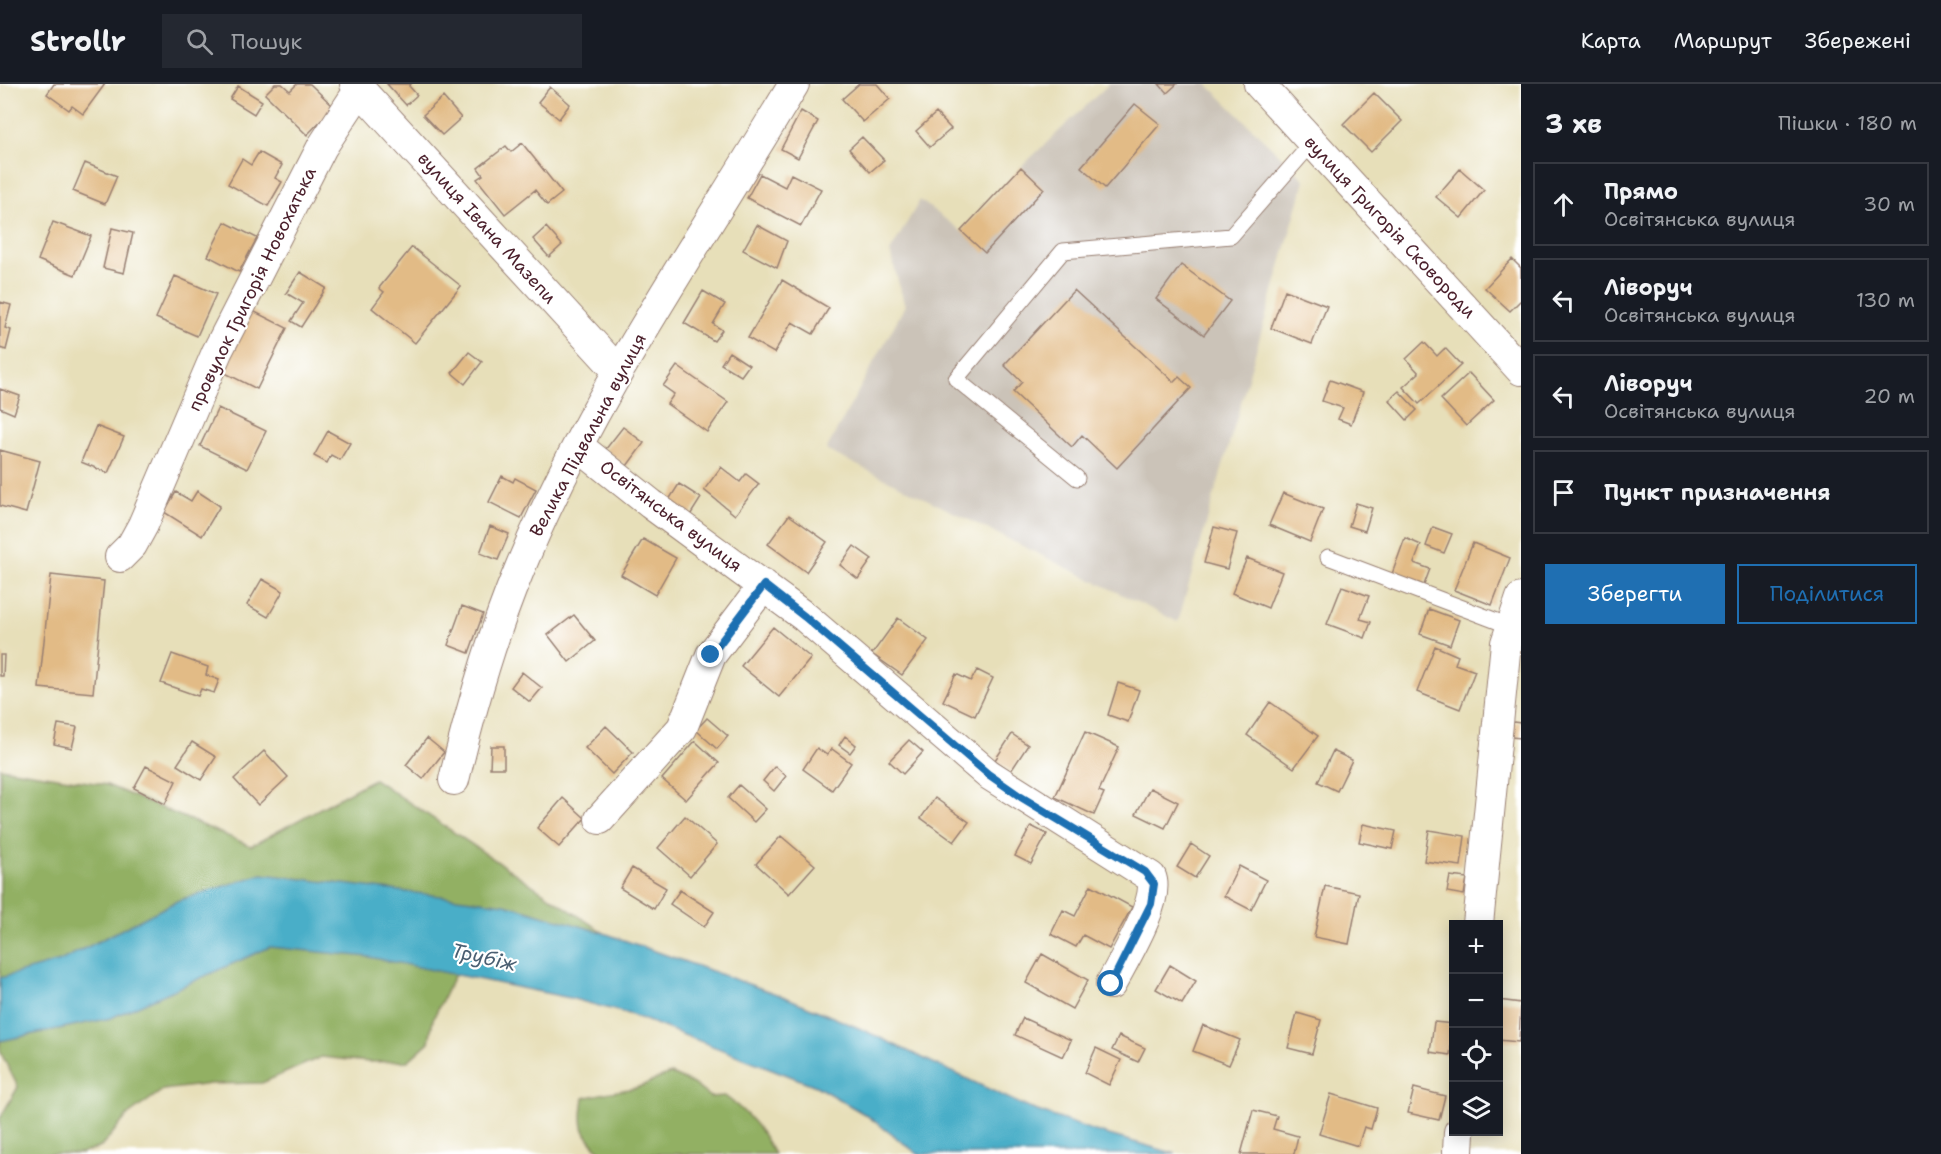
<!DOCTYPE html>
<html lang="uk">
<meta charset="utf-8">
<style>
body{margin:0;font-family:"Shantell Sans",sans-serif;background:#242831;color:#f1f3f6}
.controls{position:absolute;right:18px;bottom:18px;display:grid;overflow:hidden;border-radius:0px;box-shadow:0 3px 15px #0003}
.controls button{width:54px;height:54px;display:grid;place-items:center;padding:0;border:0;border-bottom:2px solid #363941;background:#171b24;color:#f1f3f6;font:30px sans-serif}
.stop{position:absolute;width:18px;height:18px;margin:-14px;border:4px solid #1f6fb2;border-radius:50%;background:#fff}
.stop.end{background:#1f6fb2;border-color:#fff;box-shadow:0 2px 6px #0008}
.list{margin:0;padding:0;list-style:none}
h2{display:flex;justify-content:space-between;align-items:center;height:78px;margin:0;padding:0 24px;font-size:26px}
h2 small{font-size:20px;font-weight:400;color:#9ea1a6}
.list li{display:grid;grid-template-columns:39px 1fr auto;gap:18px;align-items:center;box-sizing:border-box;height:84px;margin:0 12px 12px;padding:0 12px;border:2px solid #363941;border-radius:0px}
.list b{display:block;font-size:22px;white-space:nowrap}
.list p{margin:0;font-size:20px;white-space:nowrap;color:#9ea1a6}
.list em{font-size:20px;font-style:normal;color:#9ea1a6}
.actions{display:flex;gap:12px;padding:18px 24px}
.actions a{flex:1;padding:14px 0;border:2px solid #1f6fb2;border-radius:0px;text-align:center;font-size:21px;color:#1f6fb2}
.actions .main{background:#1f6fb2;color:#fff}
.icon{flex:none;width:33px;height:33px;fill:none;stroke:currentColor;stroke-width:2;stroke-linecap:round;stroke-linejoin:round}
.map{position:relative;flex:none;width:1521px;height:1070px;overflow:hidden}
header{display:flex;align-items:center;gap:36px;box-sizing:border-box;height:84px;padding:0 30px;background:#171b24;border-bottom:2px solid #363941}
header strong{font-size:28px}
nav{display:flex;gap:33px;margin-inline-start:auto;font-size:21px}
.search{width:420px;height:54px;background:#242831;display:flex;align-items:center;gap:15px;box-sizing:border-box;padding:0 21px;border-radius:0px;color:#9ea1a6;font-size:22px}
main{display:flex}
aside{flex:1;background:#171b24}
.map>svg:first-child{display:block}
.industrial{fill:#cbc3b8}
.forest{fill:#92b063;stroke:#6e6847;stroke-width:1.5}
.water{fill:#49aec8;stroke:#4a667a;stroke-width:1.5}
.building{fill:#e2bb86}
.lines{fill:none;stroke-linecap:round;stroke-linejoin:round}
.lane-casing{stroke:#987f72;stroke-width:17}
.street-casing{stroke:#987f72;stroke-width:32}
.lane{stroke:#fff;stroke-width:15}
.street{stroke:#fff;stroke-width:30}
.route{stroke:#1f6fb2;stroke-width:8}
.labels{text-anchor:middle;stroke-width:4.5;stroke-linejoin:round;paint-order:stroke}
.street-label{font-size:18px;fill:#4a1f2b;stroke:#fff}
.water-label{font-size:20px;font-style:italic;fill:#4a5f72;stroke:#fff}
</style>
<header>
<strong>Strollr</strong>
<div class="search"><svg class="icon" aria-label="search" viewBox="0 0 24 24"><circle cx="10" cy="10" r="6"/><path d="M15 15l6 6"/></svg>Пошук</div>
<nav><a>Карта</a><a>Маршрут</a><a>Збережені</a></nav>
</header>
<main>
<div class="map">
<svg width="1521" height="1070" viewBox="0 0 1521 1070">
<rect width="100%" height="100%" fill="#fff"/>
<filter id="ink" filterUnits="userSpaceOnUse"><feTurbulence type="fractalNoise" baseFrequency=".0167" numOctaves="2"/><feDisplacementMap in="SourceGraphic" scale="12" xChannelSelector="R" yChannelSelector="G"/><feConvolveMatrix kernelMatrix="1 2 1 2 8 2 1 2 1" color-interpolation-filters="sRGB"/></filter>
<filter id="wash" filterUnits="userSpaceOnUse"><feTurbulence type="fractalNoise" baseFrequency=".008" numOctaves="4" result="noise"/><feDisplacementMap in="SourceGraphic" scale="24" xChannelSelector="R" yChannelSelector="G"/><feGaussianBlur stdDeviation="1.35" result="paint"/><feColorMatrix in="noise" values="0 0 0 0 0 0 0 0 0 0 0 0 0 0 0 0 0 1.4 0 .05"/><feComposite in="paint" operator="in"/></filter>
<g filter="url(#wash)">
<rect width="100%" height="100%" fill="#e7dfb9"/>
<path class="industrial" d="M1109,0H1207L1305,96L1178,538L826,366L905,222L890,168L920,116L961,147L1021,83Z"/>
<path class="forest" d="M0,684L107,701L251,762L374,695L604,849L454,892L433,935L429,958L408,977L369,978L321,973L262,999L210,1000L163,1006L128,1031L101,1063L81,1070H0V1034L18,1003L0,967Z
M671,990L693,1000L710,1013L725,1012C749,1030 760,1043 774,1070H603C582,1049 579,1044 584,1014C601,1009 618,1007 635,1004C647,1001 659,993 671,990Z"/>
<path class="water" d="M262,790L505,820L604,849L785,913L861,945L1029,1024L1095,1047L1176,1070H918L866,1031L816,1002L632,931L570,914L369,873L270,863L111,934L0,957V894L60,877L177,817Z"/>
<g id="blocks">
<path class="building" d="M54,0H105L83,30L72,22L69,26L47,10Z
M275,0H282L290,7L297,0H310L334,23L307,51L265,10Z
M387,0H411L409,2L417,11L406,21Z
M859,0H877L890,15L863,38L842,15Z
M1159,0H1177L1167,9Z
M238,2L262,17L254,30L230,15Z
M550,3L570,20L559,35L538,18Z
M1374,9L1402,37L1371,68L1343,40Z
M443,13L461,34L442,51L423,31Z
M1135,20L1160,40L1105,104L1081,83Z
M801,27L818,37L798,74L781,65Z
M936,29L951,45L930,63L916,47Z
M862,53L884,76L870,88L849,65Z
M522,59L562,109L547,121L535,106L505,130L477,95L483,91L478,84L506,62L511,68Z
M259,68L282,81L275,94L282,98L268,122L228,100L242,75L251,81Z
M85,79L117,92L105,120L73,107Z
M1021,83L1044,105L985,169L961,147Z
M1460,85L1484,106L1461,134L1436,113Z
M760,90L785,103L791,90L821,105L801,142L747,114Z
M53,138L91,152L75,191L38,176Z
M225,138L257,154L239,188L208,172Z
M757,141L787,157L777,184L743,166Z
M546,143L562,161L549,173L533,155Z
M112,144L133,149L124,189L103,184Z
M412,163L461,202L415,259L372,224L384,208L379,204Z
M1512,175L1521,184V216L1510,227L1485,204Z
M1181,181L1230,217L1204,251L1156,215Z
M300,188L326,204L301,243L291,237L303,219L286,209Z
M175,192L216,210L197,252L156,234Z
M782,196L829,224L813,250L792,238L774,269L748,254Z
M1074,206L1174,298L1179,293L1191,304L1117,384L1082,351L1072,363L1013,308L1022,298L1004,281Z
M1285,206L1327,222L1312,260L1271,244Z
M703,207L725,220L713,240L722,246L714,257L684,239Z
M0,218L11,221L5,244L11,246L6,266L0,264Z
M251,226L287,244L257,305L221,287Z
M1424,258L1437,272L1445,264L1461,281L1419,320L1403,303L1419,289L1406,275Z
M469,268L482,278L465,300L452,289Z
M729,268L749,281L741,292L721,280Z
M677,282L728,318L707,348L667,320L674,310L663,302Z
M1469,289L1494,316L1466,342L1441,315Z
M1330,296L1363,308L1351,340L1338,335L1343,324L1322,317Z
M0,305L20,312L14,330L0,324Z
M1399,307L1417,326L1407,336L1389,316Z
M218,324L266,347L247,385L200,362Z
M96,342L124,353L108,389L81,378Z
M623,343L644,359L627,382L605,366Z
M328,347L350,359L340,376L331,371L327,379L314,372Z
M0,366L40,377L26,429L0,422Z
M721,383L740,398L746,390L759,400L735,431L704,406Z
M502,392L513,398L515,394L536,405L521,434L489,418Z
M679,400L701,414L689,433L667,419Z
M197,407L220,422L202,452L164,428L176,408L191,417Z
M1283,409L1323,425L1310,458L1269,441Z
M1356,419L1372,424L1365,447L1349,442Z
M789,431L827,458L806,488L768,460Z
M490,442L509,450L498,476L480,469Z
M1214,443L1237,449L1227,485L1204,479Z
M1433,443L1452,450L1444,469L1426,462Z
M1405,454L1421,461L1414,479L1430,485L1424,501L1392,490Z
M643,455L676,474L655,511L621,491Z
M1473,459L1510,474L1492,521L1454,506Z
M854,462L872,475L858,495L840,481Z
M1247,474L1282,488L1268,524L1232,509Z
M51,491L104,497L93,609L39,604Z
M262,495L283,507L268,533L247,521Z
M1342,502L1369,512L1360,535L1371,538L1365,554L1327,540Z
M462,522L483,530L469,569L448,561Z
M1429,525L1459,536L1450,561L1420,550Z
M574,531L595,557L569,578L548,551Z
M898,534L928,556L902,591L872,570Z
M773,543L811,574L779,613L741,582Z
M1435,562L1458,572L1455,580L1475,587L1460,625L1417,608Z
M172,570L208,583L206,591L219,596L214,609L201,605L198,612L161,599Z
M0,571H4L3,592H0Z
M977,586L993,594L975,632L943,617L956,590L971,597Z
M522,588L542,604L530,618L511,603Z
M1118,599L1139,606L1128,638L1108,631Z
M1270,618L1318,652L1294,684L1247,651Z
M707,634L728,652L717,665L696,646Z
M1513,638L1521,639V654L1511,653Z
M58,640L77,643L72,664L54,660Z
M606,642L633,668L612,690L585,664Z
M1085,648L1119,663L1099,707L1104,709L1094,731L1055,713Z
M1012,650L1028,661L1011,687L995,676Z
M845,652L856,661L850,669L839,661Z
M427,654L444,668L423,695L406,681Z
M909,656L923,668L903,690L889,677Z
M695,657L719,679L686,716L662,695Z
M192,658L216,673L201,696L177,681Z
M491,662H504V684H490Z
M817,664L827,671L832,665L851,679L832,706L803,685Z
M264,667L288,693L258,721L234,695Z
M1333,667L1352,676L1337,707L1318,698Z
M146,682L176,697L165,720L134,704Z
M775,682L786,692L774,707L763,697Z
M739,701L766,725L754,738L728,714Z
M1150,704L1178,718L1165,744L1136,730Z
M563,714L585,734L559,763L537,744Z
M935,714L969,738L954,758L921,734Z
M685,732L717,760L690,792L658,764Z
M1363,740L1396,747L1392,765L1359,758Z
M1031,742L1047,750L1031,780L1015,772Z
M1429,746L1465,752L1461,782L1424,777Z
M781,752L815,781L789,810L756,780Z
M1191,760L1209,772L1195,794L1177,783Z
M1239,782L1266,796L1251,826L1224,812Z
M632,784L666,804L654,825L620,804Z
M1450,792L1467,794L1464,811L1447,808Z
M1091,801L1132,823L1109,865L1083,851L1076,863L1051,850L1063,826L1075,832Z
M1325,802L1359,809L1349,860L1314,853Z
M680,806L714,828L704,843L670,820Z
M1042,870L1088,896L1072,925L1026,899Z
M1170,881L1196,897L1182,920L1156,905Z
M1498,916L1521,919L1519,958L1498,956Z
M1297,929L1321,936L1312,970L1288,964Z
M1023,934L1071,956L1063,973L1015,951Z
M1434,938L1454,940L1450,971L1430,968Z
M1203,941L1240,956L1229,981L1193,967Z
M1119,952L1145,964L1138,978L1112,966Z
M1096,964L1121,976L1109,1001L1085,989Z
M1414,1004L1445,1012L1439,1036L1408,1029Z
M1331,1010L1377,1024L1371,1045L1364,1043L1358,1062L1319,1050Z
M1253,1026L1277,1032L1273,1045L1298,1052L1294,1070H1241Z"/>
</g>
</g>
<g filter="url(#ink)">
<use href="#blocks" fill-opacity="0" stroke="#987f72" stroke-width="1.5"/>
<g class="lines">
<defs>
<path id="lane" d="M1077,394L956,295L1063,167L1231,152L1312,59
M1328,473L1510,542"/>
<path id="street" d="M355,0L618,287
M1259,0L1521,286
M578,362L651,420L805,533L988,690L1151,793C1161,816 1123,877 1111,900
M120,473L132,461L143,441L217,268L322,63L360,5
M454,696C471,624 491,553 520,484C591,312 699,159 794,0
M600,735L682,644L711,571L764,501
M1478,840L1506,559L1521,514
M1458,1068L1459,1048"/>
</defs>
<use href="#lane" class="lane-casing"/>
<use href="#street" class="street-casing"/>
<use href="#lane" class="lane"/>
<use href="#street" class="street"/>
</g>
</g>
<g class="lines" filter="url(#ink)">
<path class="route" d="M711,571L764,501L805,533L988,690L1021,713L1145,788L1154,800L1151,820L1111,900"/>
</g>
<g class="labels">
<g class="street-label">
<text transform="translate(1390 143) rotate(47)" y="6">вулиця Григорія Сковороди</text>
<text transform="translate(487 144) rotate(48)" y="6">вулиця Івана Мазепи</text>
<text transform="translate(252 205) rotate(-64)" y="6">провулок Григорія Новохатька</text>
<text transform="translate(588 351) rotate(-62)" y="6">Велика Підвальна вулиця</text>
<text transform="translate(671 432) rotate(37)" y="6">Освітянська вулиця</text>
</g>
<g class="water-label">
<text transform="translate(484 873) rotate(13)" y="7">Трубіж</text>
</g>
</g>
</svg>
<div class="controls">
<button>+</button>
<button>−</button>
<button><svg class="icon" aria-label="locate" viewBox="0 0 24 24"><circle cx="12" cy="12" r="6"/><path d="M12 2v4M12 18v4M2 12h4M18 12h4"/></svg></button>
<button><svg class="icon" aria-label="layers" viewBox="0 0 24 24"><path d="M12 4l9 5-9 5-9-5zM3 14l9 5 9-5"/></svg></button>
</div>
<div class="stop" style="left:1111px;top:900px"></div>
<div class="stop end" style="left:711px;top:571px"></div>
</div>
<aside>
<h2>3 хв<small>Пішки · 180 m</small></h2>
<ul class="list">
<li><svg class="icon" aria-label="ahead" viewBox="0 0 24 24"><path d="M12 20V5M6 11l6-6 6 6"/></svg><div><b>Прямо</b><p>Освітянська вулиця</p></div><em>30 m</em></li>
<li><svg class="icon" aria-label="left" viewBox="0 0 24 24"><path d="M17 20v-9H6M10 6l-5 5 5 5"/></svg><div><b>Ліворуч</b><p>Освітянська вулиця</p></div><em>130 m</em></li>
<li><svg class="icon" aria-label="left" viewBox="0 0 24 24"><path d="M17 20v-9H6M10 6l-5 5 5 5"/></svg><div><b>Ліворуч</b><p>Освітянська вулиця</p></div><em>20 m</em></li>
<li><svg class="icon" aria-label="arrive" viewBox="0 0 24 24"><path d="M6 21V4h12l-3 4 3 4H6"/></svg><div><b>Пункт призначення</b></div></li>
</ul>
<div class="actions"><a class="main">Зберегти</a><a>Поділитися</a></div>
</aside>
</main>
